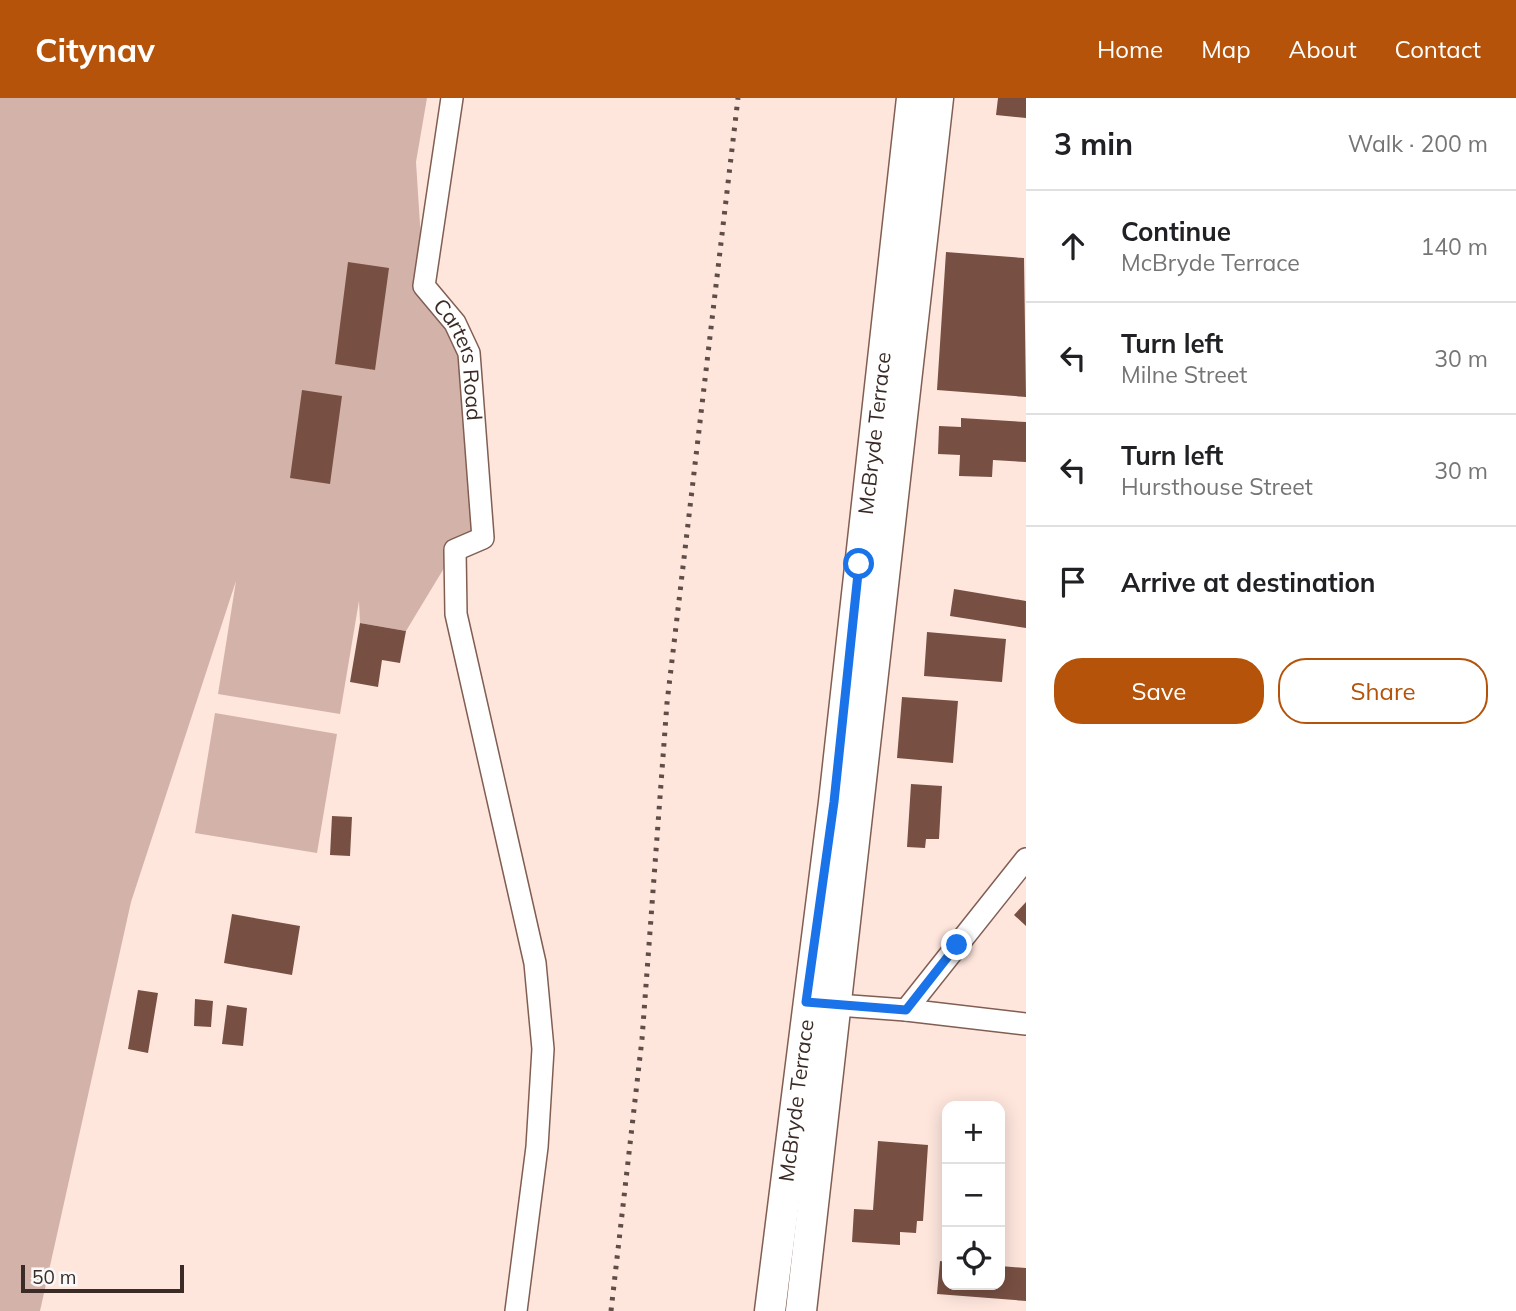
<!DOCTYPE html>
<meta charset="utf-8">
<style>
body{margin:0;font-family:Mulish,sans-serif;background:#f2f2f2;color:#202124}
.controls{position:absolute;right:21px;bottom:21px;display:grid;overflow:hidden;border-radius:14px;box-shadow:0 4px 18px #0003}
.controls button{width:63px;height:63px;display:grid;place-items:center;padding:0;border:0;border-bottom:2px solid #e0e0e0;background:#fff;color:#202124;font:35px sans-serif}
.scale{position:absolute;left:21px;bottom:18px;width:163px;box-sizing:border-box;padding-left:7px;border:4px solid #3b2b26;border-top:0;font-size:19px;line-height:24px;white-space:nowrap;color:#3b2b26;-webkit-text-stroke:5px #f9f9f9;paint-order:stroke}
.stop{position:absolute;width:21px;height:21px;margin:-16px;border:5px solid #1a73e8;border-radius:50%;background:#fff}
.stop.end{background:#1a73e8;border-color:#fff;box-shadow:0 2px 7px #0008}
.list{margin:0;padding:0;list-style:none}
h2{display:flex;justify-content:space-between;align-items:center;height:91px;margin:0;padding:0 28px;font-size:30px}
h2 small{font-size:23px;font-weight:400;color:#757577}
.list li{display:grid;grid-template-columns:46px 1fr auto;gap:21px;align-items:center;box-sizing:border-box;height:112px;padding:0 28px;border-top:2px solid #e0e0e0}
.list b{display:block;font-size:26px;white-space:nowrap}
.list p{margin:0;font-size:23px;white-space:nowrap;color:#757577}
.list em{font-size:23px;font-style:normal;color:#757577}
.actions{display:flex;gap:14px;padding:21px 28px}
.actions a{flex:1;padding:16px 0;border:2px solid #b45309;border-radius:28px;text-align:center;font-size:24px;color:#b45309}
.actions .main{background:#b45309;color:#fff}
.icon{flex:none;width:38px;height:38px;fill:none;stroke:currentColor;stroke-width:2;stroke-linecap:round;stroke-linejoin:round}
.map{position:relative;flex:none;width:1026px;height:1213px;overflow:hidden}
header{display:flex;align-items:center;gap:42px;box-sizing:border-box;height:98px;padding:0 35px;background:#b45309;color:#fff}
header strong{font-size:33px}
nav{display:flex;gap:38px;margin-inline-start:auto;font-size:24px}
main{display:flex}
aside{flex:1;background:#fff}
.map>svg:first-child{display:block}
.green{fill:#d3b3a9}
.building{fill:#785043}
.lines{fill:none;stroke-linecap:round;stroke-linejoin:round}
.minor-casing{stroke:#815e52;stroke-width:24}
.secondary-casing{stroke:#815e52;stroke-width:33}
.minor{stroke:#fff;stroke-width:21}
.secondary{stroke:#fff;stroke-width:30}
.rail{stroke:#5f4d48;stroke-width:5;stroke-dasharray:3.5 7;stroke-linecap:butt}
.route{stroke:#1a73e8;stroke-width:9}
.labels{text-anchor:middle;stroke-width:7;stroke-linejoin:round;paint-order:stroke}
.street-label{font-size:21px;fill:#3b2b26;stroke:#f9f9f9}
</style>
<header>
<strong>Citynav</strong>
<nav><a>Home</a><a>Map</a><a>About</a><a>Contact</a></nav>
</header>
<main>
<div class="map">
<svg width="1026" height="1213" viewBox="0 0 1026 1213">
<rect width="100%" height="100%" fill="#fee6dd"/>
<path class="green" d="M0,0H427L416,64L424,188L469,255L476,437L455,452L406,533L360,525L359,503L340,616L218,596L236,483L131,804L40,1213H0Z
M215,615L337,636L317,755L195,735Z"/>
<path class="building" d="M998,0H1026V20L996,17Z
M946,154L1024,160L1026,299L937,292Z
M348,164L389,170L375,272L335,266Z
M302,292L342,298L330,386L290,380Z
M961,320L1026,324V364L993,362L992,379L959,378L960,357L938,356L939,328L961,329Z
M954,491L1026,503V530L950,518Z
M360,525L406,533L400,565L382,562L378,589L350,584Z
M927,534L1006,541L1002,584L924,578Z
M902,599L958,603L953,665L897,660Z
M911,686L942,688L939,741H926L925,750L907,749Z
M332,718L352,719L350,758L330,757Z
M1026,804V828L1014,817Z
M232,816L300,828L292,877L224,865Z
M138,892L158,895L148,955L128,951Z
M195,901L213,903L211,929L194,928Z
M227,907L247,910L243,948L222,946Z
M878,1043L928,1047L923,1123H917L916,1135L900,1134V1147L852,1144L854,1111L873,1112Z
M940,1163L947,1164V1187H1000V1168L1026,1170V1203L937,1196Z"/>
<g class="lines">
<defs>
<g id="minor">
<path id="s1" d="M452,0L424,188L455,225L469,255L483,440L455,452L456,516L535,865L543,951L537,1049L516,1213"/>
<path d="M823,906L906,912L1026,926"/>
<path d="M906,912L1026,761"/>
</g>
<g id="secondary">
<path id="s2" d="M770,1213L834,704L912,0"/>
<path d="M801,1213L938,0"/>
</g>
</defs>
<use href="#minor" class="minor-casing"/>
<use href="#secondary" class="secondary-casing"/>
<use href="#minor" class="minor"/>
<use href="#secondary" class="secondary"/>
<path class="rail" d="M611,1213L642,941L667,605L738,0"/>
</g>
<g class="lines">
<path class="route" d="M859,466L834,704L806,904L906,912L957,847"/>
</g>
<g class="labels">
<g class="street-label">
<text dy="7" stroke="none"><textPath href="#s1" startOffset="275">Carters Road</textPath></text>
<text dy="7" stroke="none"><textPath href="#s2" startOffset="884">McBryde Terrace</textPath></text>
<text dy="7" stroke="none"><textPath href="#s2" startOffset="212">McBryde Terrace</textPath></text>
</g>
</g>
</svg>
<div class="controls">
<button>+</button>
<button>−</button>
<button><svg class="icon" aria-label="locate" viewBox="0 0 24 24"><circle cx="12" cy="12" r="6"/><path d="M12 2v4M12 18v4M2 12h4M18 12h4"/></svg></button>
</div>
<div class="scale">50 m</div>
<div class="stop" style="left:859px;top:466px"></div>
<div class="stop end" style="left:957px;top:847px"></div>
</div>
<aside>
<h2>3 min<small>Walk · 200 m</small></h2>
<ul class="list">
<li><svg class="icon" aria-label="ahead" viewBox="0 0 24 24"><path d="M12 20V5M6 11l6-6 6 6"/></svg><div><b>Continue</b><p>McBryde Terrace</p></div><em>140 m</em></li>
<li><svg class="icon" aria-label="left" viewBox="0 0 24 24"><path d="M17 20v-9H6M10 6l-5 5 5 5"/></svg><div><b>Turn left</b><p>Milne Street</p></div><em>30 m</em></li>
<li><svg class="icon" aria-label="left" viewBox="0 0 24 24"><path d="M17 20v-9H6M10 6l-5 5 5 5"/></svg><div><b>Turn left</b><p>Hursthouse Street</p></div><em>30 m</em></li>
<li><svg class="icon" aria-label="arrive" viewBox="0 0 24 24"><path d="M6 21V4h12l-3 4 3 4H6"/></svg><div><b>Arrive at destination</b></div></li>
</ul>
<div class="actions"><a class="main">Save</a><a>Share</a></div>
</aside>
</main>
